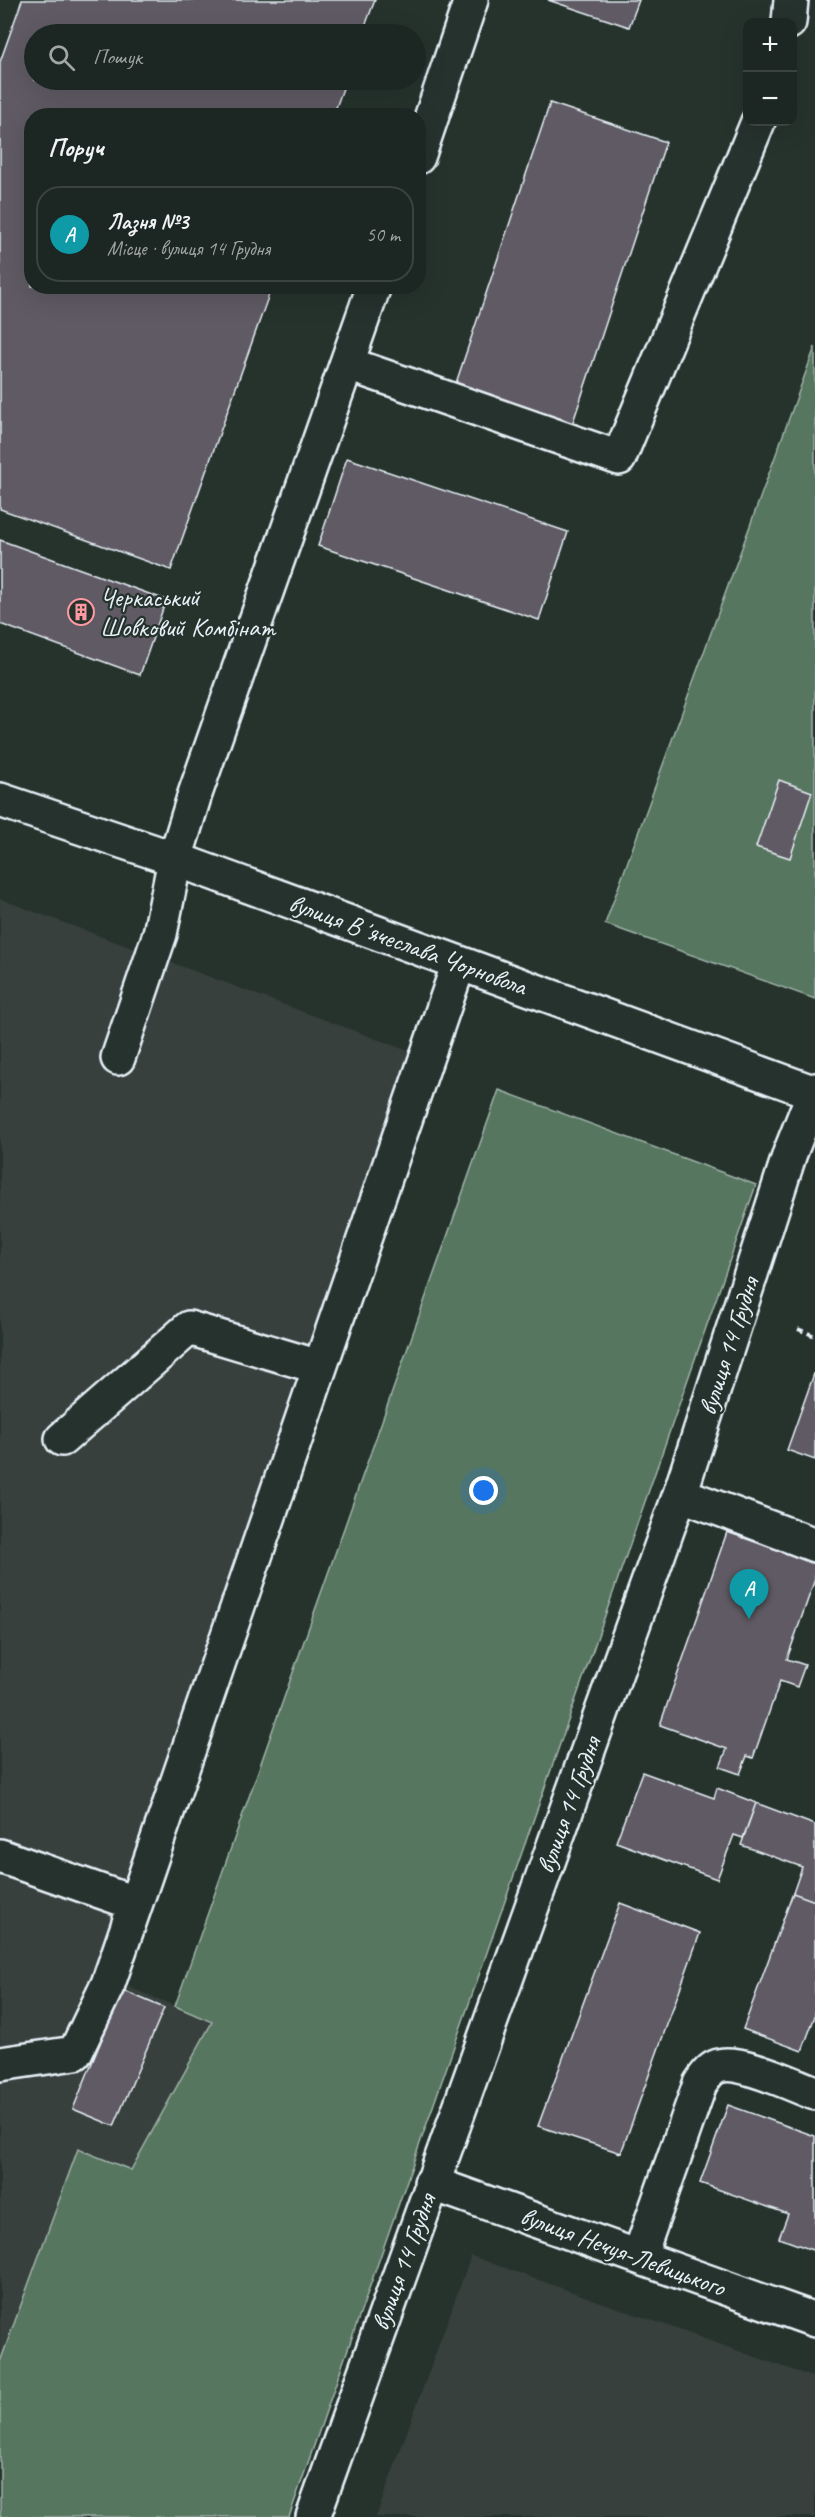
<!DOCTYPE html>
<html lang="uk">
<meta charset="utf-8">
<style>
body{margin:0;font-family:Caveat,sans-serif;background:#29322f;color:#f1f3f6}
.controls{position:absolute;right:18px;top:18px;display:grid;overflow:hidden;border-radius:12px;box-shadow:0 6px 24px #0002}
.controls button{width:54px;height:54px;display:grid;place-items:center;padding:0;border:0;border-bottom:2px solid #3a4340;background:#1c2622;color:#f1f3f6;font:30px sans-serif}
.you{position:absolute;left:484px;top:1491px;width:21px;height:21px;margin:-15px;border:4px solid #fff;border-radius:50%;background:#1a73e8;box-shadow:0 0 0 9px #1a73e833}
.badge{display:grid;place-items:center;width:39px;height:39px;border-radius:50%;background:#ff9aa2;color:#fff;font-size:20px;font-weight:700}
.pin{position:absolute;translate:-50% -50px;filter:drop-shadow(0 2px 3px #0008)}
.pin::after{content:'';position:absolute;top:32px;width:21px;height:18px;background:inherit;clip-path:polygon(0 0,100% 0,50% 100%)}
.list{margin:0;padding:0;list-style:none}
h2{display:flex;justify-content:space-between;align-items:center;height:78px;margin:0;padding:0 24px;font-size:26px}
h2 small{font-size:20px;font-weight:400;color:#a0a5a5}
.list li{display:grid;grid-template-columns:39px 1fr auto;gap:18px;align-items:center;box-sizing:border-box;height:96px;margin:0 12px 12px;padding:0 12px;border:2px solid #3a4340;border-radius:24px}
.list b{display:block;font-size:22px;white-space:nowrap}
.list p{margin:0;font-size:20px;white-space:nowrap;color:#a0a5a5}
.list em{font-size:20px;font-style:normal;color:#a0a5a5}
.icon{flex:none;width:33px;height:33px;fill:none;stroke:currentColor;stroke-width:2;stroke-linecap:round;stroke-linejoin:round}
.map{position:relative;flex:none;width:815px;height:2517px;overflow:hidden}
.search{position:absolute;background:#1c2622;box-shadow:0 6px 24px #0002;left:24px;top:24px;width:402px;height:66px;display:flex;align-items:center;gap:15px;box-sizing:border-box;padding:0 21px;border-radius:33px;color:#a0a5a5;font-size:22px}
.panel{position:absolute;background:#1c2622;box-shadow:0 6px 24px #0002;left:24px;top:108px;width:402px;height:186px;border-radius:24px}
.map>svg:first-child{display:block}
.built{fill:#373f3e}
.green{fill:#57765e;stroke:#a0b4ab;stroke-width:1.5}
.building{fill:#5f5a64;stroke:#e8f1f8;stroke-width:1.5}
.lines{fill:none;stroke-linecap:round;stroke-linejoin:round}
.minor-casing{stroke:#e8f1f8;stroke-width:38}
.path{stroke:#e8f1f8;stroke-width:4;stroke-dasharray:6 4.5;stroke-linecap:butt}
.minor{stroke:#26332d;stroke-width:33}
.labels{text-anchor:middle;stroke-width:4.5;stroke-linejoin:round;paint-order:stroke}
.poi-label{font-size:26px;fill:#e8f1f8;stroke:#26332d;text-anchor:start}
.street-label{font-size:26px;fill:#e8f1f8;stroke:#26332d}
</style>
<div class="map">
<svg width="815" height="2517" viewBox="0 0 815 2517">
<rect width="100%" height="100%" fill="#26332d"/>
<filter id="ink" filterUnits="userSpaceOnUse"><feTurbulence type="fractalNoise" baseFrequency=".0167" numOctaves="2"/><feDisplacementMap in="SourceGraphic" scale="12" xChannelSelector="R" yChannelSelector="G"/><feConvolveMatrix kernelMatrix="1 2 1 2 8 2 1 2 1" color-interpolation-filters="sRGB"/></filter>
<g filter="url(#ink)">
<path class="built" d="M0,899L422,1056L126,1986L212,2021L131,2170L78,2150L0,2362Z
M471,2256L815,2378V2517H376Z"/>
<path class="green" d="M815,347V999L605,924Z
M499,1090L756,1185L289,2517H0V2362L78,2149L131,2170L212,2022L175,2006Z"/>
<path class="building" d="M22,0H375L362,34H34V80H346L333,116H32V286H272L171,570L0,509V62Z
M548,0H639L629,27Z
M550,103L666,142L572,425L455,386Z
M347,458L568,532L539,620L318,546Z
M0,540L166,600L140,675L0,624Z
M779,780L812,792L790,858L756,847Z
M815,1371V1460L787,1450Z
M727,1532L815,1563V1579L787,1659L805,1665L797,1687L780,1681L753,1758L747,1756L740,1774L720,1767L727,1749L660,1725Z
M642,1772L714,1798L717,1788L756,1803L743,1838L734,1835L717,1879L616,1842Z
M756,1803L815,1825V1901L793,1893L802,1867L741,1845Z
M793,1893L815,1901V2016L802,2051L743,2029Z
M620,1903L700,1933L621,2153L538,2126Z
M122,1990L164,2008L114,2126L73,2109Z
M728,2105L815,2136V2251L779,2238L788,2214L700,2183Z"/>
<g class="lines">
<defs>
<path id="minor" d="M789,22L791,0
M418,157L471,0
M348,364L619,458L758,122
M0,800L175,859L815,1093
M118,1058L160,934L175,859L195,794L374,286
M62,1439L189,1328L319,1367
M680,1494L815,1545
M0,1856L134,1903
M0,2064L75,2053L108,1984L459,963
M431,2183L815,2320
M639,2257L700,2084C704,2078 709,2070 716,2067C736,2057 793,2085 815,2093
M313,2517L680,1494L790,1153L815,1090"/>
</defs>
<use href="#minor" class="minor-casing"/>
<path class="path" d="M798,1329L815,1336"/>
<use href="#minor" class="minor"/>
</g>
</g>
<defs>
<symbol id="building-ring" viewBox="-11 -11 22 22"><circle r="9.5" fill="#26332d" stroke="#ff9aa2" stroke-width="1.5"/><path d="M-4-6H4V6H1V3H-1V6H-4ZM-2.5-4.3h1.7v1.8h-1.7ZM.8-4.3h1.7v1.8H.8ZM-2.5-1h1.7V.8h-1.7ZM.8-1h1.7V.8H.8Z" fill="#ff9aa2"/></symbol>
</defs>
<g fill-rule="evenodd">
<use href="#building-ring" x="66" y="597" width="30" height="30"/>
</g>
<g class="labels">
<g class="poi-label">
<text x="100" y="606">Черкаський<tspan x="100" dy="30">Шовковий Комбінат</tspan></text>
</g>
<g class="street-label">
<text transform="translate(408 944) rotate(20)" y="9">вулиця Вʼячеслава Чорновола</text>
<text transform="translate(728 1346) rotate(-72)" y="9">вулиця 14 Грудня</text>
<text transform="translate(568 1805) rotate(-70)" y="9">вулиця 14 Грудня</text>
<text transform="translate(623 2251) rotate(20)" y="9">вулиця Нечуя-Левицького</text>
<text transform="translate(403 2262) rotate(-70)" y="9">вулиця 14 Грудня</text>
</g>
</g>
</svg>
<div class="controls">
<button>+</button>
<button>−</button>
</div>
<div class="you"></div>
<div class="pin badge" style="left:749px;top:1619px;background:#0f9aa8">A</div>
<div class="search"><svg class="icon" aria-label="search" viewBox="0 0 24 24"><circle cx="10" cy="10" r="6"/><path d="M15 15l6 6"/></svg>Пошук</div>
<section class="panel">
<h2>Поруч<small></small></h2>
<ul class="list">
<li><span class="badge" style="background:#0f9aa8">A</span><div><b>Лазня №3</b><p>Місце · вулиця 14 Грудня</p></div><em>50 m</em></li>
</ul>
</section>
</div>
